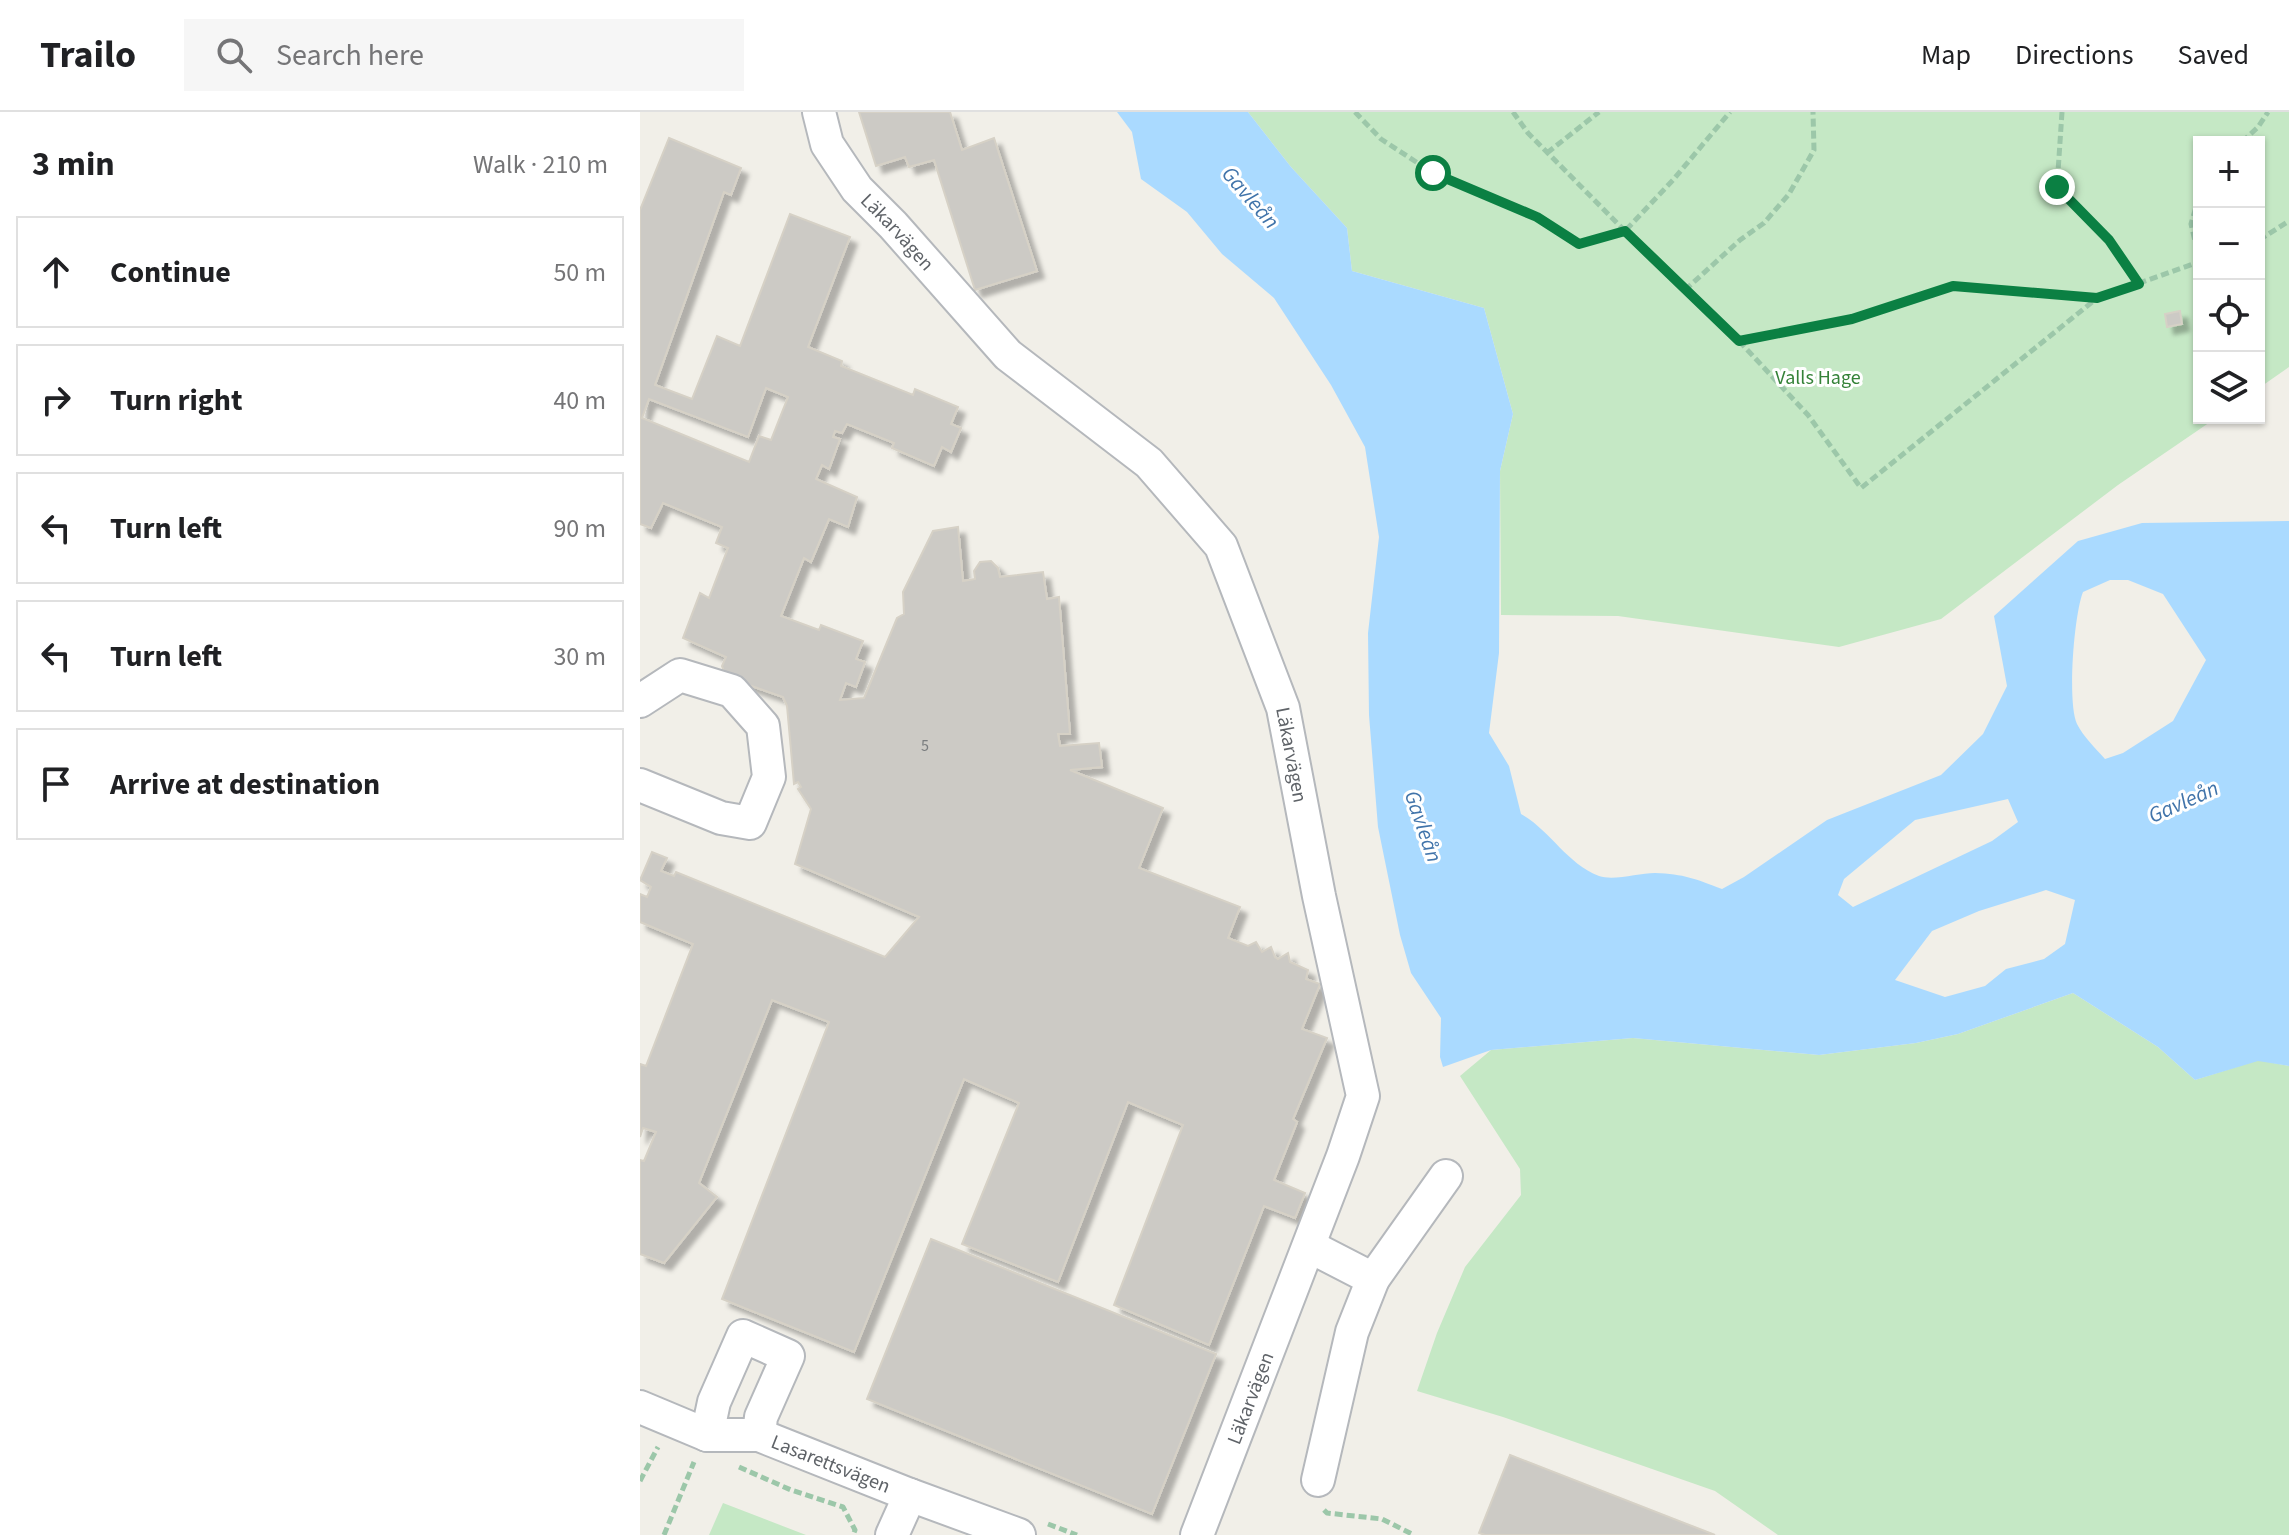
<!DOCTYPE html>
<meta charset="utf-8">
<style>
body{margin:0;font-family:"Source Sans 3",sans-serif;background:#f6f6f6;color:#202124}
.controls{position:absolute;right:24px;top:24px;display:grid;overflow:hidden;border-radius:0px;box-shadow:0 2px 6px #0004}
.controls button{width:72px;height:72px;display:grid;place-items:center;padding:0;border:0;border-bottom:2px solid #e0e0e0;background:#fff;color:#202124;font:40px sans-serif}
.stop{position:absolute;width:24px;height:24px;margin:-18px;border:6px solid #0b8043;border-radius:50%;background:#fff}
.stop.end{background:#0b8043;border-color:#fff;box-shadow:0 2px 8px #0008}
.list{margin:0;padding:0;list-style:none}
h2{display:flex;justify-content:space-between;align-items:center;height:104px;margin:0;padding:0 32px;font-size:34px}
h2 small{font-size:26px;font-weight:400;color:#757577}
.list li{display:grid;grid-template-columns:52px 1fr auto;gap:24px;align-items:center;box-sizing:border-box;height:112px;margin:0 16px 16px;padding:0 16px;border:2px solid #e0e0e0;border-radius:0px}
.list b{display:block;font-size:30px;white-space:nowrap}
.list em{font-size:26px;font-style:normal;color:#757577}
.icon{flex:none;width:44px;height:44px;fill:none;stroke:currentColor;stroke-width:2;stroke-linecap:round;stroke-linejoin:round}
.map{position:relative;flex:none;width:1649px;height:1423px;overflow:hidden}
header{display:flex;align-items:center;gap:48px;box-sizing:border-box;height:112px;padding:0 40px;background:#fff;border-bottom:2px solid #e0e0e0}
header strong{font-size:38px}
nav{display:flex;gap:44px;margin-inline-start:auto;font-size:28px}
.search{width:560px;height:72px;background:#f6f6f6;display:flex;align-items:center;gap:20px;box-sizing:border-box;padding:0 28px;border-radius:0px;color:#757577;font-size:30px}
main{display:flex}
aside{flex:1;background:#fff}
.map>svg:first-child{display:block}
.green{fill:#c5e8c5}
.water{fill:#aadaff;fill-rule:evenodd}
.building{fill:#cccac5;stroke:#d6d1c6;stroke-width:2;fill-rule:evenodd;filter:url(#shadow)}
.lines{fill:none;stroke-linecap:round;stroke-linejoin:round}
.minor-casing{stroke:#b5b8bc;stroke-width:36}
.path{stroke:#9cc7a9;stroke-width:5;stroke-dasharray:8 4;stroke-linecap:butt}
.minor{stroke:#fff;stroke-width:32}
.route{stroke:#0b8043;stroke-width:10}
.labels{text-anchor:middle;stroke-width:6;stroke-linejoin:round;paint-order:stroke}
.number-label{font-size:16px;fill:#7a7d7f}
.street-label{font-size:20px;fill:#5f6368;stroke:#fff}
.park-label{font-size:20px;fill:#348238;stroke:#fff}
.water-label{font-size:22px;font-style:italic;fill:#4174aa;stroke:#fff}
</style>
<header>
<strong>Trailo</strong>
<div class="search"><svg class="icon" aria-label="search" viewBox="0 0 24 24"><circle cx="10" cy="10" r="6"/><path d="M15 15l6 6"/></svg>Search here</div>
<nav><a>Map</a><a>Directions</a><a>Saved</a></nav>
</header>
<main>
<aside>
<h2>3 min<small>Walk · 210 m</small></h2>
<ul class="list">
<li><svg class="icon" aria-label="ahead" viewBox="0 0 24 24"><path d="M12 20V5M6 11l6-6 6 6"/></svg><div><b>Continue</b></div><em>50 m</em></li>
<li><svg class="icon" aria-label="right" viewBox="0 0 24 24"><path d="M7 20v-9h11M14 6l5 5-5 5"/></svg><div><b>Turn right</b></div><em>40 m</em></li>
<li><svg class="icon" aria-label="left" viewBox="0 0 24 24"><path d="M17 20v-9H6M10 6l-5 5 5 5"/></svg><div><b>Turn left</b></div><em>90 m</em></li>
<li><svg class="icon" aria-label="left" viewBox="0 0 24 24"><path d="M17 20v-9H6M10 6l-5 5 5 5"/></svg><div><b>Turn left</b></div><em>30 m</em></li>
<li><svg class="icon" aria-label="arrive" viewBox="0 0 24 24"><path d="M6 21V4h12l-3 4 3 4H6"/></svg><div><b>Arrive at destination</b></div></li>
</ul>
</aside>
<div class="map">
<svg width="1649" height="1423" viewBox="0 0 1649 1423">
<defs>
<filter id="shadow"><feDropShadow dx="7" dy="7" stdDeviation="2" flood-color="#0004"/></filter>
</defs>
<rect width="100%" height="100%" fill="#f1efe8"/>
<path class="green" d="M608,0H1649V255L1619,276V30H1559V306H1576L1478,373L1301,507L1199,535L978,504L861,503L860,359L873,302L844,196L712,159L707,116L651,55Z
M1433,881L1518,935L1555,968L1618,948L1649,954V1423H1138L1075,1379L863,1305L777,1279L797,1221L825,1155L881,1083L880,1057L820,964L851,938L993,926L1179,943L1276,931L1318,922Z
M83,1391L166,1423H69Z"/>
<path class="water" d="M477,0H608L651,55L707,116L712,159L844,196L873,302L860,359L859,541L849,621L869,654L881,702C910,718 926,751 959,764C974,769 999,761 1015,761C1044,762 1056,767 1082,777L1104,765L1187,708L1301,663L1343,622L1367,574L1354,504L1438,429L1502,411L1649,409V954L1618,949L1555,968L1518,935L1433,881L1318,922L1276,931L1179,943L993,926L851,938L803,955L800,945L801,906L771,861L760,823L738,715L729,603L728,521L739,425L725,335L691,273L634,186L582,142L547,100L501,67L492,20ZM1470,468H1488L1523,482L1566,548L1533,609L1483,641L1465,647C1456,637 1443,624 1437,612C1427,590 1434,503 1443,480ZM1368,687L1378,710L1352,729L1213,795L1198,783L1204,767L1275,708ZM1406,778L1435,788L1425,832L1404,847L1366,857L1345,874L1305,885L1255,868L1292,819L1339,799Z"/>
<path class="building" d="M219,0H310L322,38L354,26L397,159L335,178L294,48L269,55L265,45L236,54Z
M29,26L101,56L91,83L84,80L15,273L52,287L77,224L100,234L150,102L210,125L168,235L202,249L201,254L273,283L275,277L318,295L311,312L321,316L311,340L302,335L294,354L252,336L254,331L207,312L202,321L195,319L193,325L200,327L189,357L182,353L176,367L217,385L208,415L189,407L171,450L164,446L141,504L179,518L181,513L223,529L216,547L225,550L216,575L206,571L200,588L224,586L257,506L264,502L263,480L293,419L318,415L323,469L335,467L334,459L340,450L351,449L358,456L360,465L403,460L407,487L419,485L430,622H418L420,634L459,631L462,655L430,658L523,696L499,756L600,795L588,826L608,834L616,830L622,840L631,835L635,845L638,847L648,841L650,850L668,858L666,867L680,872L662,917L687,926L653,1007L657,1010L634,1068L665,1081L655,1106L624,1094L569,1233L474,1193L543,1013L488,990L418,1170L322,1132L379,991L324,967L214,1240L82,1187L189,910L132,888L59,1071L77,1085L24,1151L0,1142V1048L4,1049L16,1020L3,1016L0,1025V952L6,954L53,832L0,810V782L7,785L11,775L0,768L12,740L27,746L21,759L34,764L36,760L245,845L279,805L155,752L171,697L158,677L161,675L158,670L154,672L147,594L143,585L86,565L82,554L86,545L43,526L60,481L69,486L88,436L76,431L82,415L23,391L11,416L0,412V98ZM126,276L148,285L131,328L119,324L109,350L2,306L9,287L108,325Z
M1540,199L1542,212L1527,215L1525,202Z
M291,1127L576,1242L512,1402L227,1287Z
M870,1343L1075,1423H845L839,1421Z"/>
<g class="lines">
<defs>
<g id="minor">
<path id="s1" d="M179,0L187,32L217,77L253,113L368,243L509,351L581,434L643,596L679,784L723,984L703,1044L557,1423"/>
<path d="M0,589L40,563L92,579L123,614L129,665L110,711L81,706L0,673"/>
<path d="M669,1134L733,1167L806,1064"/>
<path id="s2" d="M0,1295L67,1323H119L270,1383L379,1423"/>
<path d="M67,1323L74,1290L103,1224L148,1244L121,1305L119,1323"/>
<path d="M678,1368L712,1220L733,1167"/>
<path d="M252,1423L270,1383"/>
</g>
</defs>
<use href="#minor" class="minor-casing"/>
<path class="path" d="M715,0L741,27L793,61L897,105L939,132L985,119L1033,68L1090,0
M873,0L888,21L985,119L1099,229L1212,207L1313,174L1457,186L1559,150
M1422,0L1417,75L1469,128L1499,172
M1602,30L1618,15L1628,0
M907,41L959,0
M1559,85L1551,112L1559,146
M1619,128L1649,109
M1045,178L1100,128L1124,111L1149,82L1174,38L1173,0
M1099,229L1168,303L1221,376L1456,187
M99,1355L151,1378L203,1395L215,1418L213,1423
M0,1369L18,1335
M684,1398L687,1401L742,1407L774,1423
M408,1412L437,1423
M24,1423L54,1350"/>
<use href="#minor" class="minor"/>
</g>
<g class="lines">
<path class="route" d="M793,61L897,105L939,132L985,119L1099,229L1212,207L1313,174L1457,186L1499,172L1469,128L1417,75"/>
</g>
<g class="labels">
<g class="number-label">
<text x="285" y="639">5</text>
</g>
<g class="street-label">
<text dy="7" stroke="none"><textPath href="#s1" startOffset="146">Läkarvägen</textPath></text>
<text dy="7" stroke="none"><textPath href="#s1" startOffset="820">Läkarvägen</textPath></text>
<text transform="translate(610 1286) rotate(-69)" y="7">Läkarvägen</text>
<text dy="7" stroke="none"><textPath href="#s2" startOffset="202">Lasarettsvägen</textPath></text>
</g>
<g class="park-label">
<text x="1178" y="272">Valls Hage</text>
</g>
<g class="water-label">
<text transform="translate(611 85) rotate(49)" y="8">Gavleån</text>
<text transform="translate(1543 689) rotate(-24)" y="8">Gavleån</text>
<text transform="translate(784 714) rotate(71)" y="8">Gavleån</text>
</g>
</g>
</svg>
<div class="controls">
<button>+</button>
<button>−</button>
<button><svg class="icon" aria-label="locate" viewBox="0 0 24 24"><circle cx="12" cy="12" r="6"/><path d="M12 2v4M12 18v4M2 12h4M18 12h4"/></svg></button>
<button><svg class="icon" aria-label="layers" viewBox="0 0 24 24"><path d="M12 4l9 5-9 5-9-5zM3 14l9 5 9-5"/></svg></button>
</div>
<div class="stop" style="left:793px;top:61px"></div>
<div class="stop end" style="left:1417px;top:75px"></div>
</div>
</main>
